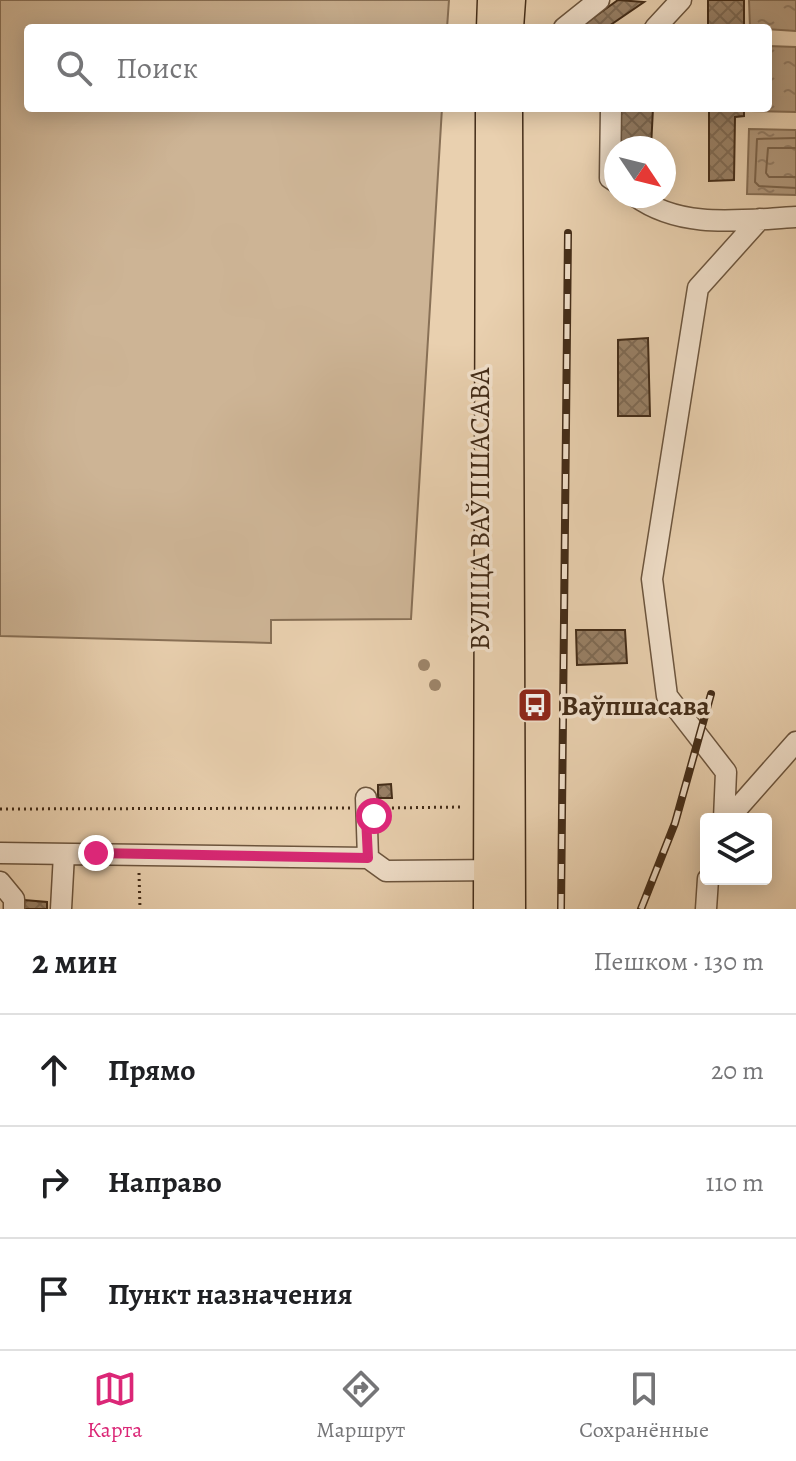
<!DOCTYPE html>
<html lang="ru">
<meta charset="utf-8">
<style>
body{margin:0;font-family:Alegreya,serif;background:#f2f2f2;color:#202124}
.controls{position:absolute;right:24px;bottom:24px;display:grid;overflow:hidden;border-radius:8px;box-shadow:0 4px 20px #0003}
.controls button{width:72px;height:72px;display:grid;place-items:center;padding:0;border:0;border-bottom:2px solid #e0e0e0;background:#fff;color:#202124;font:40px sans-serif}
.compass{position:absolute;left:604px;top:136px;width:72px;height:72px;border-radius:50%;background:#fff;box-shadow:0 4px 20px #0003;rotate:125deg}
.stop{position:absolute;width:24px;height:24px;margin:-18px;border:6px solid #db2777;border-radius:50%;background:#fff}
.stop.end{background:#db2777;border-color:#fff;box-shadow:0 2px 8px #0008}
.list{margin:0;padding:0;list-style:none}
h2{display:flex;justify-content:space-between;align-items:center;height:104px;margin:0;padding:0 32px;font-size:34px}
h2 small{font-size:26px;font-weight:400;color:#757577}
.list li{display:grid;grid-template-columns:52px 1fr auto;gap:24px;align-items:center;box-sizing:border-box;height:112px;padding:0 32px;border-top:2px solid #e0e0e0}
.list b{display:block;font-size:30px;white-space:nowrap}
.list em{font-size:26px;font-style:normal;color:#757577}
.icon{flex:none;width:44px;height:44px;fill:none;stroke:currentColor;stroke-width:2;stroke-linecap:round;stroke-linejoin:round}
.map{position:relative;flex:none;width:796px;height:909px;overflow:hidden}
.search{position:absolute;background:#fff;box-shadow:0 4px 20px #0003;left:24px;right:24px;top:24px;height:88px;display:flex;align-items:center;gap:20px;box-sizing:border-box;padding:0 28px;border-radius:8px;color:#757577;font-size:30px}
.sheet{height:440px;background:#fff}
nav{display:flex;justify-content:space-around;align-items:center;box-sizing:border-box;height:112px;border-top:2px solid #e0e0e0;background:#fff;font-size:22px;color:#757577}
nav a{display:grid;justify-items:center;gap:4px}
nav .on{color:#db2777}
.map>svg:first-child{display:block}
.park{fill:#cdb495;stroke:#887056;stroke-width:2}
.water{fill:url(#water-ripples);stroke:#856d54;stroke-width:2}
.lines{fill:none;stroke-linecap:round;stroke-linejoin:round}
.shore{stroke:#7a624a;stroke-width:2}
.building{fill:url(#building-cross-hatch);stroke:#432c18;stroke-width:2}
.minor-casing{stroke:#6c553e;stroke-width:23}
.major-casing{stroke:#432c18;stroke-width:29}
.path{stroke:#432c18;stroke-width:3;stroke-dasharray:2 4;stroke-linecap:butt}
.minor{stroke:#f1e0cb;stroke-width:20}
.major{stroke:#e9d0af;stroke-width:26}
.rail-casing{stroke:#432c18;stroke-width:8}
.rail{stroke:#f1e0cb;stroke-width:5;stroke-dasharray:15;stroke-linecap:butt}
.tree{fill:#9d856a}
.route{stroke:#db2777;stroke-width:10}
.labels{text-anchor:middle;stroke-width:7;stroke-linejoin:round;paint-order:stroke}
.street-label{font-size:28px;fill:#432c18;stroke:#f1e0cb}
.poi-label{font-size:28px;font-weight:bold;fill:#432c18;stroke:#f1e0cb;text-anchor:start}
</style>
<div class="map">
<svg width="796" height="909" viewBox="0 0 796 909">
<defs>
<pattern id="water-ripples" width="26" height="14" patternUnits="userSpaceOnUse" patternTransform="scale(2)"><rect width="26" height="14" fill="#b1987c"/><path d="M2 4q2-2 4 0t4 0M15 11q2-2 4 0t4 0" fill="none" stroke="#927c65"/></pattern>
<pattern id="building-cross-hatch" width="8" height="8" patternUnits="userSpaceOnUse" patternTransform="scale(2)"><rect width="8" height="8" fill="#998167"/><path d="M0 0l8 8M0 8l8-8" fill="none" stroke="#7e6a54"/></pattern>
</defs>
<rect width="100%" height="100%" fill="#e9d0af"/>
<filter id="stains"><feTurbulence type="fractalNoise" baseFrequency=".0025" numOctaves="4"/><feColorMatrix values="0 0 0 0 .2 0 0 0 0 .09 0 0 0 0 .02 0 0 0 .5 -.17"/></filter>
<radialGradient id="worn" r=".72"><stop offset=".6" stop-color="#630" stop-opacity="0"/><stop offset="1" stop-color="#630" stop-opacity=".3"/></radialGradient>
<path class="park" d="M0,0H449L447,28H28V108H442L411,619L271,620V643L0,636Z"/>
<path class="water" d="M749,0H796V31L750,28Z
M768,46L796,47V112L751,111V108H768Z
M749,129L796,130V195L747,194Z"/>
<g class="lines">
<path class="shore" d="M796,138L757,139L755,182L759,186L796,188
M796,148H768L766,173L769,177H796"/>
</g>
<path class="building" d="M618,0L644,2L606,28H579Z
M708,0H744V28H708Z
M618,108H653L651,148H617Z
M709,108H744V116L735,117L734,180L709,181Z
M648,338L650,416H618V340Z
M576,630H625L627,663L577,665Z
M391,784L392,798H378V785Z
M24,900L47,902V909H24Z"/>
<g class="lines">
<defs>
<path id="minor" d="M564,28L599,0
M655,28L681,0
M611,108L610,178L616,182
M635,196C682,230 741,220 796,217
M366,798L368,858
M724,819L726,772L667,696L652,579L698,288L760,219
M728,819L796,742
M0,853L368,858L386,871L500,870
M0,882L14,899V909
M61,909L64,854
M706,909L708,879"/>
<path id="major" d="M490,28L491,0
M510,28L512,0
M509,108L512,909
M487,909L489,108"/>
</defs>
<use href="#minor" class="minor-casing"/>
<use href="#major" class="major-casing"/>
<path class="path" d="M386,808L462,807
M0,809L350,808
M139,873L140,909"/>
<use href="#minor" class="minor"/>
<use href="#major" class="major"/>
<defs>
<path id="rail" d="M561,909L568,233
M641,909L675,823L711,694"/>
</defs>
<use href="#rail" class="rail-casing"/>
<use href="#rail" class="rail"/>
</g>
<g class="tree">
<circle cx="424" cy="665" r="6"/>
<circle cx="435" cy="685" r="6"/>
</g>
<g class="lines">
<path class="route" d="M96,853L368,858L366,817L374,816"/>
</g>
<defs>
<symbol id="bus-square" viewBox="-11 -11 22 22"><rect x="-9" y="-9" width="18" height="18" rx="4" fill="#8f2418" stroke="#f1e0cb"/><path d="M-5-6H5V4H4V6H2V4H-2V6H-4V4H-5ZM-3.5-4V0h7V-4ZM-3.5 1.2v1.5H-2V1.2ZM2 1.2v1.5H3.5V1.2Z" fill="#fff"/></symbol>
</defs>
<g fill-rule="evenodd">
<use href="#bus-square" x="515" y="685" width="40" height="40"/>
</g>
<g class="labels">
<g class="street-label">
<text transform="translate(479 509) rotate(-90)" y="10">ВУЛІЦА ВАЎПШАСАВА</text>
</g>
<g class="poi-label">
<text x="561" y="715">Ваўпшасава</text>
</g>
</g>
<rect width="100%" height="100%" filter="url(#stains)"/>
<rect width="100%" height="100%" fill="url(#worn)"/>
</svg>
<div class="controls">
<button><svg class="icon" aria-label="layers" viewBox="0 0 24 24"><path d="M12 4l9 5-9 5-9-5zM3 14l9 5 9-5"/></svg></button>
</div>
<svg class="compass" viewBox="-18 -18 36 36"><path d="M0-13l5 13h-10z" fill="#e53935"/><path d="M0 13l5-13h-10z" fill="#757577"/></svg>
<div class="stop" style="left:374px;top:816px"></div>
<div class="stop end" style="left:96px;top:853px"></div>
<div class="search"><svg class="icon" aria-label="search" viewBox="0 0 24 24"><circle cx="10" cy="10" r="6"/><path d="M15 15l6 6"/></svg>Поиск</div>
</div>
<section class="sheet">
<h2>2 мин<small>Пешком · 130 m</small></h2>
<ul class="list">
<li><svg class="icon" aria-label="ahead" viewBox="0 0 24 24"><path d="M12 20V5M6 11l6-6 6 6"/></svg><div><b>Прямо</b></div><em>20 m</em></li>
<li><svg class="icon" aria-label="right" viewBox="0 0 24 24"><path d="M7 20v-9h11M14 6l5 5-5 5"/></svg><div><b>Направо</b></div><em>110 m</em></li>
<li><svg class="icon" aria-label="arrive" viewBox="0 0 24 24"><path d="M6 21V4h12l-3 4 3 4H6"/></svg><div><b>Пункт назначения</b></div></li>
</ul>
</section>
<nav>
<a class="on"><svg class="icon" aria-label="map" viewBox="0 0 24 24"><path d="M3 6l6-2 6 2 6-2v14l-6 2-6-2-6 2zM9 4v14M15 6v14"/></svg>Карта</a>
<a><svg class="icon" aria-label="directions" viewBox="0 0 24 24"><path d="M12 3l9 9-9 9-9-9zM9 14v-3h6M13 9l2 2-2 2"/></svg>Маршрут</a>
<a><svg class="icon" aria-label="saved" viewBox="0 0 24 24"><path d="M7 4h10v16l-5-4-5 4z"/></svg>Сохранённые</a>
</nav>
